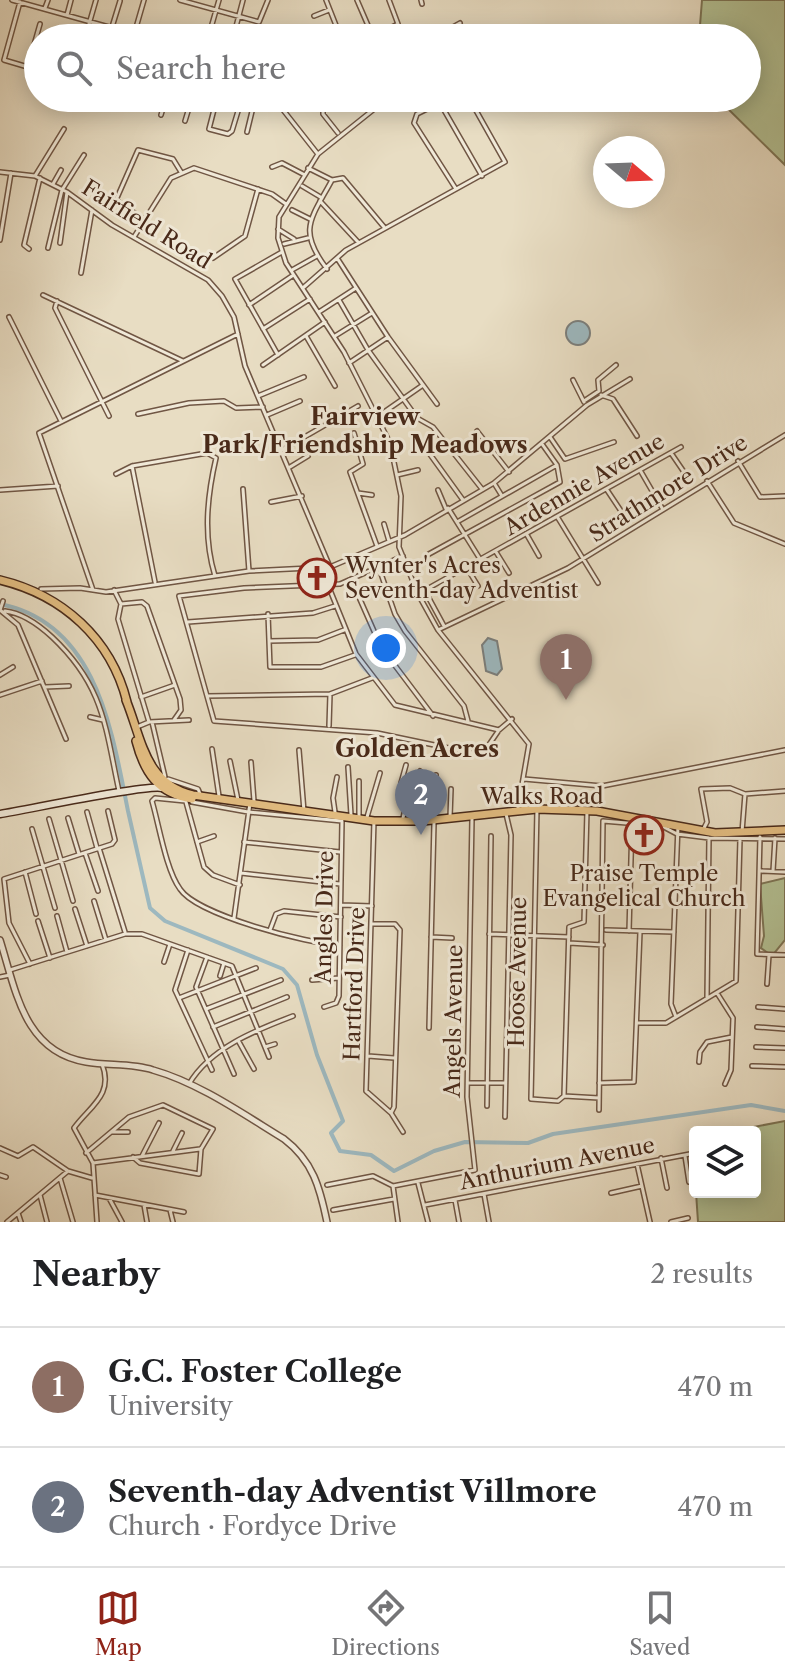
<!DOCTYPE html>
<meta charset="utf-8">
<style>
body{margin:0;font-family:"Libre Caslon Text",serif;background:#f6f6f6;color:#202124}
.controls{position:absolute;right:24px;bottom:24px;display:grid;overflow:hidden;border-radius:8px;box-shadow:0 4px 20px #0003}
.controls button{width:72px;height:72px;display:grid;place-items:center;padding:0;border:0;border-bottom:2px solid #e0e0e0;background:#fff;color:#202124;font:40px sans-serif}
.compass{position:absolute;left:593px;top:136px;width:72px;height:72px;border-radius:50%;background:#fff;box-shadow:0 4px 20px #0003;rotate:109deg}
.you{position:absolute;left:386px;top:648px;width:28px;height:28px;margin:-20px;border:6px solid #fff;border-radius:50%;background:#1a73e8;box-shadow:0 0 0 12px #1a73e833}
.badge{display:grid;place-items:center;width:52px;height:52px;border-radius:50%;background:#8f2418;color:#fff;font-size:26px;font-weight:700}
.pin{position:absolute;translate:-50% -66px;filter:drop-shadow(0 2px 4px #0008)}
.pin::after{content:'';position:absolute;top:42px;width:28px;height:24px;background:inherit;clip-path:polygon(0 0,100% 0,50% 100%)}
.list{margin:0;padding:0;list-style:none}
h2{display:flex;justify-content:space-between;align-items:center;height:104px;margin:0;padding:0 32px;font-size:34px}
h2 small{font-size:26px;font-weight:400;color:#757577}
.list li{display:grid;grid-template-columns:52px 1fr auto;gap:24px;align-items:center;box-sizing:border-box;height:120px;padding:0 32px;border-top:2px solid #e0e0e0}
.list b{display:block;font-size:30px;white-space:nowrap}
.list p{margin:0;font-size:26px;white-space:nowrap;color:#757577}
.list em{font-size:26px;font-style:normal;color:#757577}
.icon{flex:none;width:44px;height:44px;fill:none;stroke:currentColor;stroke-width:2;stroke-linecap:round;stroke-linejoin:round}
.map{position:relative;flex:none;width:785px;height:1222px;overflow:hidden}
.search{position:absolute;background:#fff;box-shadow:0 4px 20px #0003;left:24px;right:24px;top:24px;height:88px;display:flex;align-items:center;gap:20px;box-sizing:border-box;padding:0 28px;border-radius:44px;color:#757577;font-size:30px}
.sheet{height:344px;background:#fff}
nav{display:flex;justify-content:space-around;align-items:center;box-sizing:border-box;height:112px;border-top:2px solid #e0e0e0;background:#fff;font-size:22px;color:#757577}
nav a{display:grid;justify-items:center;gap:4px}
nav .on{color:#8f2418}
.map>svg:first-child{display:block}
.green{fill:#b4c295;stroke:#7e7657;stroke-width:2}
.water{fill:#9db8bf;stroke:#7b7f7d;stroke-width:2}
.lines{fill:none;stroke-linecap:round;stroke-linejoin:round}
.canal{stroke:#9db8bf;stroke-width:4}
.minor-casing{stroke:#705644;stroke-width:6}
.tertiary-casing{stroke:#705644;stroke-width:8}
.secondary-casing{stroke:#482919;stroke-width:9}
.primary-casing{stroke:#482919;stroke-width:10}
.minor{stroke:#f0e9d8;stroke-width:3}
.tertiary{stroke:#f0e9d8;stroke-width:5}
.secondary{stroke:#f0e9d8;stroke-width:6}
.primary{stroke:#e4be82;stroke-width:7}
.labels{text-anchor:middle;stroke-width:6;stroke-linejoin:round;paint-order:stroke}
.street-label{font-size:22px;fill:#482919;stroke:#f0e9d8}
.poi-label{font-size:22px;fill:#482919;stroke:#f0e9d8;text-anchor:start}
.neighbourhood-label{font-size:24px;font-weight:bold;fill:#482919;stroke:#f0e9d8}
</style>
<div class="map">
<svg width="785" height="1222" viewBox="0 0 785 1222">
<rect width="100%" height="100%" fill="#e8ddc3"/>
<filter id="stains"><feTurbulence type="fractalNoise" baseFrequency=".0025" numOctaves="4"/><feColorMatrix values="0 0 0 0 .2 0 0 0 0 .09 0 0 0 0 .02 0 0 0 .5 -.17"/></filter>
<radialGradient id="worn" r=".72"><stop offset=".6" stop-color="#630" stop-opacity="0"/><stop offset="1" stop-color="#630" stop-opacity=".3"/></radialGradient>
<path class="green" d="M702,0H785V165L717,98H747V38H699Z
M785,878V940L772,956L761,948L764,936L760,884Z
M785,1121V1222H698L696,1192H755V1132H727Z"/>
<path class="water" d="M566 333a12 12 0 1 1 24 0a12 12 0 1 1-24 0Z
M488,638L497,641L502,669L497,675L486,671L482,645Z"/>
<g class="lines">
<path class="canal" d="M0,604C97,623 112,731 128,811C135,843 143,876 150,908L165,921L283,969L297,985L317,1055L343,1121L331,1133L340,1151L371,1155L394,1171L434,1151L465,1142L528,1143L553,1134L751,1105L785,1111"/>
<defs>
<path id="minor" d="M12,0L134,34
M180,0L259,22L268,0
M326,0L341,38
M357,0L373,37
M421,0L422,4
M20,2L4,60L38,70
M45,8L48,0
M67,15L71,0
M314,16L329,10
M112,27L120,1
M60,38L62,30
M85,38L96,0
M133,38L144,0
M208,38L219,0
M233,38L243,0
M371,38L398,24L389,0
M433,38L460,23
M494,38L500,35
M28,66L40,24
M217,98L209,129L228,134L232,131L242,98
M252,98L280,106
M331,98L323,106V114L338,133
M388,98L318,154L279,217L278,238L286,263L344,352L390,443L401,496L399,547L418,594L438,630L529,744L518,808
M449,98L417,114L414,123L456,189
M440,103L482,176
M280,106L317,153
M280,106L288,98
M115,107L118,98
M141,108L143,98
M161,115L166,98
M185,121L192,98
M247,132L255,99
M272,167L282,163L303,174
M308,168L332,180
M0,172L35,176L67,192L112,225L208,280L222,296L234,317L245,366L330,567
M35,176L64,129
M332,180L343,178L384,227
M53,184L61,170
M302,186L322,198
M320,201L358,242
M292,210L310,219
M143,219L116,200L138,150L173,159L181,172
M278,229L294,239
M134,237L171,178L194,168L272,194L286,204
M0,240L11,173
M60,243L67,192
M284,244L308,238
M48,248L62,190L84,155
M29,249L24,245L40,178
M213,258L245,236L258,189
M337,258L388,337L437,404
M327,269C297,230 311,219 332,180
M292,270L317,256
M81,273L92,210
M304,287L346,250L505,162L469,98
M43,295L183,361
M339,300L368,350L417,418L433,427L482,489
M57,301L55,308L109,416
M249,305L292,276
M319,312L356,288
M9,317L61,421
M263,329L310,299
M306,336L335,386
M335,336L372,313
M278,355L235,279L282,252
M349,363L388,337
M263,365L325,322
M573,380L584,402
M601,395L613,399L637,436
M258,396L304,377
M584,401L599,391L598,380L616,365
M138,414L189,403L224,401L236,408L263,407
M267,415L300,401
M377,417L423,385
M477,431L509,472
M354,433L363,464L350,472L377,546
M416,435L463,500
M550,437L565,459L614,442
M282,450L358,406
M671,453L684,472
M738,461L760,497L785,496
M290,467L308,456
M640,470L662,508
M116,474L132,466
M397,475L418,470
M707,481L734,523L785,544
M494,483L502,496
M243,489L249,571
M0,490L58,486
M438,490L446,509
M607,490L621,511
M358,493L372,495
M271,502L302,496
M448,508L480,559
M558,518L598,583
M457,522L557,465
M384,524L389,541
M527,535L539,556
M496,552L509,573
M429,554L560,482L557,465L542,444
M403,556L340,584L244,588L179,596L214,721L377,733L482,755L499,730L512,719
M379,568L395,614L405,631L464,706L468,721
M467,568L478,586
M351,579L381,647L433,716
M155,582L132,466L207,453L216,458C207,497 203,537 215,576
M328,585L356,654L395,705L499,730
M41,589L80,588L106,592L249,571L330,567L405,535L494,483L587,405L630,379
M93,590L39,433L238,334
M114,590L121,604L142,602L147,606L180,699L181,710L174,720
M425,591L444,626
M418,594L681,447
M121,604L118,619L149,722
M0,610L18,625L66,739
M0,610L3,601
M5,611C23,613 39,625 52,637C104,686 105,726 119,791
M268,614L270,667H321L355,655
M188,622L313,613L335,606
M438,630L568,568L785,435
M269,641L318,640L344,630
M0,675L13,667
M45,687L69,686
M0,695L42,681
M207,696L330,694L372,678
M141,697L175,685
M90,717L103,720
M152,722L165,777
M329,726L330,694
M137,727L149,722L189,720
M212,749L219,796
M299,750L304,811
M230,761L238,800
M251,762L254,801
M406,765L401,783L410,787
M348,767L351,815
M168,779L198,789L201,796
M524,779L602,786L785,750
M359,781V816
M185,801L155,798L152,801C159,825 166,870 180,889C197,915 308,944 340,945
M186,802L204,867L213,875L240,885
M192,802L248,812L342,821
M537,809L531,1099L558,1101L564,1096
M87,812L97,848
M335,812L333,798L337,777
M367,817L380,773
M450,817L451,789
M68,818L79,854
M403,818L410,787L420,771
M49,819L73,901
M374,821L366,1091L391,1113L403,1132
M423,821L436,775
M704,828L707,822L701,789L730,788L745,794
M32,829L55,908
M742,832L745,794L785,791
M760,837L757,954L785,955
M197,842L214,836
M244,842L340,852
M99,848L125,932
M85,853L98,891
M761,871L785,872
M773,871L775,838
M25,872L36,914
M241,873L340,884
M94,901L106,940
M341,905L372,906
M75,909L87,946
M57,916L67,952
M234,918L250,803
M38,921L50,958
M372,924H395L400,930L394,1107L391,1113
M270,930L276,914L284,911L341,917
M606,930L674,932
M629,931L632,823
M489,934L569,937
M431,937L452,938
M569,943L603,945
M188,950L175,990L212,1070
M207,957L196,987L234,1074
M164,962L170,944
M30,964L9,923L4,879L112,844L115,840L108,811
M10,970L125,934H142L232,966L269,1057
M220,976L224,963
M0,977L10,975
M312,980L339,978
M767,984L769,955
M717,993L733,1018L731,1070L725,1084
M179,998L256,968
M707,998L709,838
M324,1007L336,1003L339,996L342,821
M758,1007L785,1009
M206,1009L281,980
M676,1017L671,1004L678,826
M637,1023H666L736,981L740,839
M213,1027L287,997
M757,1027L785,1029
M429,1028L434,823
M239,1042L254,1069
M265,1047L275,1044
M756,1047L785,1048
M368,1056L394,1058
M699,1062L700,1052L707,1042L732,1037
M752,1066L785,1067
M469,1083H505
M599,1083L634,1082L640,932
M189,1084C210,1048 256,1030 293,1016
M564,1096L569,927L584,922L587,811
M564,1096L599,1098
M487,1106L491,836
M599,1110L603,821L662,826L677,834L709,838L785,839
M505,1117L511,835L506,814
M112,1132H128
M0,1148L18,1156L33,1147L68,1171L92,1178
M173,1151L182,1133
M86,1153L129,1117L163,1105L213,1129L201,1149L199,1174L140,1163L133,1157
M142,1156L159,1123
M685,1156L689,1182
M661,1158L667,1188
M93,1163L200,1149
M637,1164L650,1222
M0,1175L6,1177
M60,1178L73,1222
M418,1183L428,1222
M327,1185L373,1176L393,1186L475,1170L467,1097L472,819
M393,1186L398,1222
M611,1193L642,1186
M484,1194L489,1222
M40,1195L47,1222
M95,1195L184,1212
M109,1198L122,1222
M455,1200L459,1222
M144,1205L147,1222
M425,1205L695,1153
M170,1210L173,1222
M333,1210L394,1199
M18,1213L21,1222
M7,1222L68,1171
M97,1222L93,1163L74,1128C90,1106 114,1095 102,1064
M671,1222L688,1218"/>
<path id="tertiary" d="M0,940C16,991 24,1052 86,1062C108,1066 132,1063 153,1070C199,1083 243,1114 284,1139C313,1161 320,1188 327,1222"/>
<path id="secondary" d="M0,814C26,810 147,784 162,788"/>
<path id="primary" d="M0,580C62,595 111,638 127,702
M126,700C142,739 145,784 193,795L374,821H423L537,809L597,811L715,833L785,830
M136,741C144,772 158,794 192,799"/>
</defs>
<use href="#minor" class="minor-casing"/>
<use href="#tertiary" class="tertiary-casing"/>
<use href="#secondary" class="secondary-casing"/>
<use href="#primary" class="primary-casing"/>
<use href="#minor" class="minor"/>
<use href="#tertiary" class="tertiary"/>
<use href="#secondary" class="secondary"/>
<use href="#primary" class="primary"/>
</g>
<defs>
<symbol id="church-ring" viewBox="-11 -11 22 22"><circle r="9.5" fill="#f0e9d8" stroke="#8f2418" stroke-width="1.5"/><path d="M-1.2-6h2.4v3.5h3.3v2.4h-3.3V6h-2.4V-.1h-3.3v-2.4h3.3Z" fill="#8f2418"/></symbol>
</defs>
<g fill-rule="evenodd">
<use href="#church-ring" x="295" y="556" width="44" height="44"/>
<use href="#church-ring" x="622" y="813" width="44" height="44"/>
</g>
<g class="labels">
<g class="street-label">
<text transform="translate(147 224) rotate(32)" y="8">Fairfield Road</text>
<text transform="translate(584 484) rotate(-30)" y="8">Ardennie Avenue</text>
<text transform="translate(668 488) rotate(-32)" y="8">Strathmore Drive</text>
<text x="542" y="804">Walks Road</text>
<text transform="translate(324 917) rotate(-89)" y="8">Angles Drive</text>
<text transform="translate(517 972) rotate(-89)" y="8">Hoose Avenue</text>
<text transform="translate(354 984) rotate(-88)" y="8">Hartford Drive</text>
<text transform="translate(453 1021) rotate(-89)" y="8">Angels Avenue</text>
<text transform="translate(557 1163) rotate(-11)" y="8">Anthurium Avenue</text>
</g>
<g class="poi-label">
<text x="345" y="573">Wynter's Acres<tspan x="345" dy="25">Seventh-day Adventist</tspan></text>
<text x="644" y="881" text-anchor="middle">Praise Temple<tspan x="644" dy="25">Evangelical Church</tspan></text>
</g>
<g class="neighbourhood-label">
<text x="365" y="425">Fairview<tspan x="365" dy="28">Park/Friendship Meadows</tspan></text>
<text x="417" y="757">Golden Acres</text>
</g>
</g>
<rect width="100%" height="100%" filter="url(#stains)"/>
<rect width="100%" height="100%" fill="url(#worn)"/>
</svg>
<div class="controls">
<button><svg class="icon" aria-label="layers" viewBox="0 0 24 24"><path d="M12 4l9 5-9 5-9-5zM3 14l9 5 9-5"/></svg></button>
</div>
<svg class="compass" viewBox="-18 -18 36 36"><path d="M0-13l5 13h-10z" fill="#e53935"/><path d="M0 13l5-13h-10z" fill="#757577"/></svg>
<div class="you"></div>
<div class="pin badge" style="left:566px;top:700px;background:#8d6e63">1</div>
<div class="pin badge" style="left:421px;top:835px;background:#6b7280">2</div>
<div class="search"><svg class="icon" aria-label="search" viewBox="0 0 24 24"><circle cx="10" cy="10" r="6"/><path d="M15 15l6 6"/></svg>Search here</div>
</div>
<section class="sheet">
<h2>Nearby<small>2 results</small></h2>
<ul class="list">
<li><span class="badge" style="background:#8d6e63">1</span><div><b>G.C. Foster College</b><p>University</p></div><em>470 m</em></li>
<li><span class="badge" style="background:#6b7280">2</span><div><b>Seventh-day Adventist Villmore</b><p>Church · Fordyce Drive</p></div><em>470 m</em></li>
</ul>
</section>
<nav>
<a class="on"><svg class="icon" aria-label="map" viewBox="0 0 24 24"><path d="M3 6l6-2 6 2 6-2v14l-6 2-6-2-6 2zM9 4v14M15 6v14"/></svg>Map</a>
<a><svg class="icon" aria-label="directions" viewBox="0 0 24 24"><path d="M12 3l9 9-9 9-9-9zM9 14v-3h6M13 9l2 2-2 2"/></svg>Directions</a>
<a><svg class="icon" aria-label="saved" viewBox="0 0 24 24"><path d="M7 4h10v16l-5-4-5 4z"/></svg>Saved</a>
</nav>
